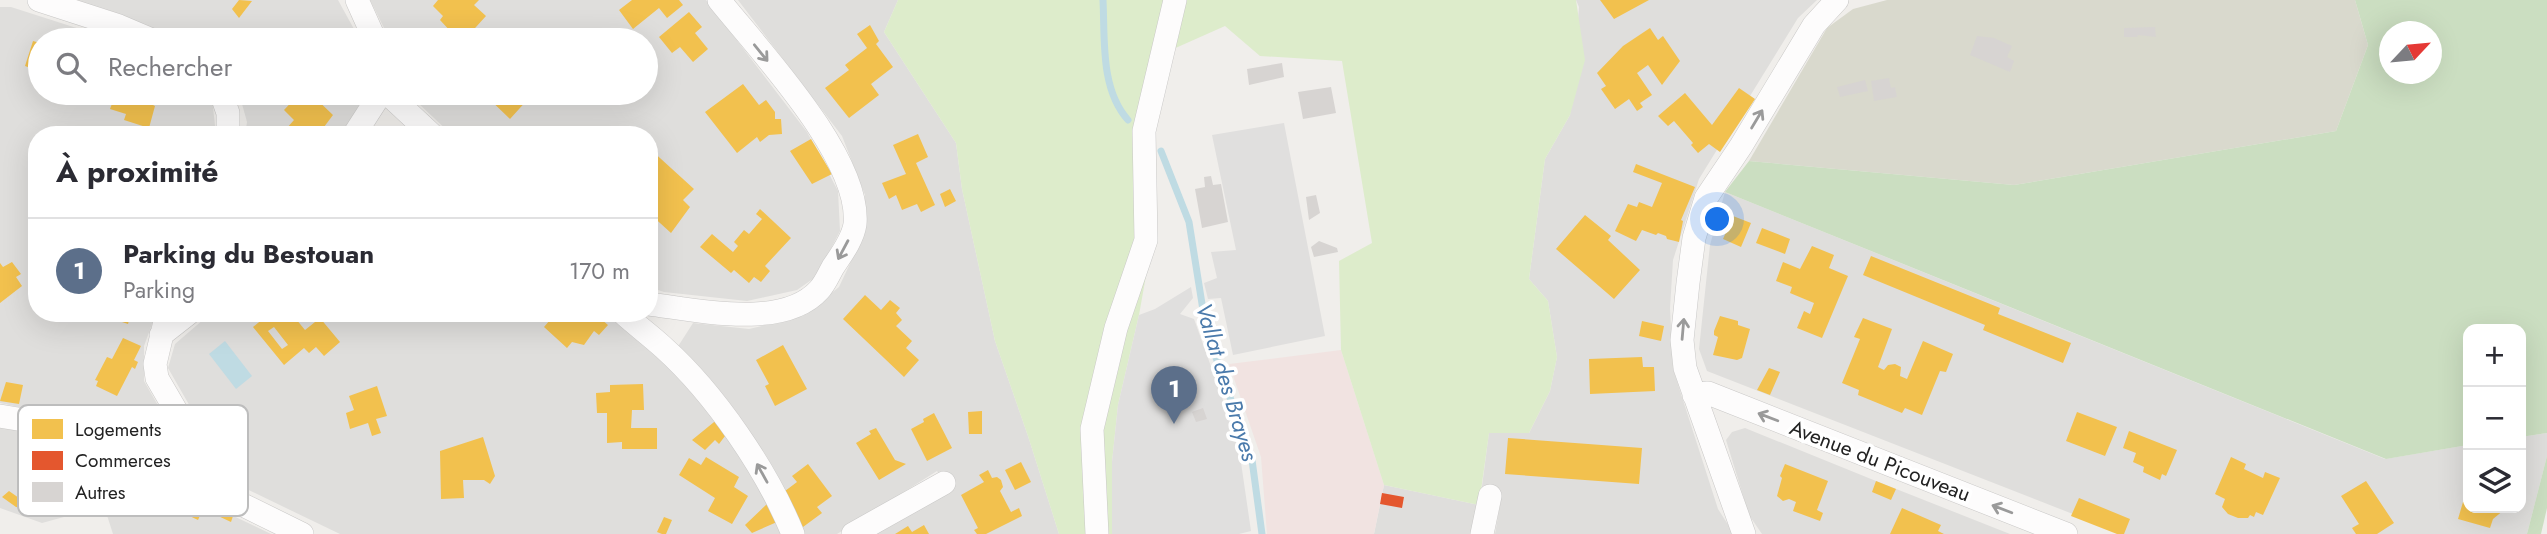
<!DOCTYPE html>
<html lang="fr">
<meta charset="utf-8">
<style>
body{margin:0;font-family:Jost,sans-serif;background:#f7f7f7;color:#2b2b33}
.controls{position:absolute;right:21px;bottom:21px;display:grid;overflow:hidden;border-radius:14px;box-shadow:0 7px 28px #0002}
.controls button{width:63px;height:63px;display:grid;place-items:center;padding:0;border:0;border-bottom:2px solid #e1e1e2;background:#fff;color:#2b2b33;font:35px sans-serif}
.compass{position:absolute;left:2379px;top:21px;width:63px;height:63px;border-radius:50%;background:#fff;box-shadow:0 7px 28px #0002;rotate:64deg}
.you{position:absolute;left:1718px;top:220px;width:24px;height:24px;margin:-18px;border:5px solid #fff;border-radius:50%;background:#1a73e8;box-shadow:0 0 0 10px #1a73e833}
.badge{display:grid;place-items:center;width:46px;height:46px;border-radius:50%;background:#6a6968;color:#fff;font-size:23px;font-weight:700}
.pin{position:absolute;translate:-50% -58px;filter:drop-shadow(0 2px 4px #0008)}
.pin::after{content:'';position:absolute;top:37px;width:24px;height:21px;background:inherit;clip-path:polygon(0 0,100% 0,50% 100%)}
.list{margin:0;padding:0;list-style:none}
h2{display:flex;justify-content:space-between;align-items:center;height:91px;margin:0;padding:0 28px;font-size:30px}
h2 small{font-size:23px;font-weight:400;color:#7c7c81}
.list li{display:grid;grid-template-columns:46px 1fr auto;gap:21px;align-items:center;box-sizing:border-box;height:105px;padding:0 28px;border-top:2px solid #e1e1e2}
.list b{display:block;font-size:26px;white-space:nowrap}
.list p{margin:0;font-size:23px;white-space:nowrap;color:#7c7c81}
.list em{font-size:23px;font-style:normal;color:#7c7c81}
.icon{flex:none;width:38px;height:38px;fill:none;stroke:currentColor;stroke-width:2;stroke-linecap:round;stroke-linejoin:round}
.map{position:relative;flex:none;width:2547px;height:534px;overflow:hidden}
.search{position:absolute;background:#fff;box-shadow:0 7px 28px #0002;left:28px;top:28px;width:630px;height:77px;display:flex;align-items:center;gap:18px;box-sizing:border-box;padding:0 24px;border-radius:38px;color:#7c7c81;font-size:26px}
.panel{position:absolute;background:#fff;box-shadow:0 7px 28px #0002;left:28px;top:126px;width:630px;height:196px;border-radius:28px}
.map>svg:first-child{display:block}
.residential{fill:#dfdedc}
.commercial{fill:#f1e3e1}
.construction{fill:#d9d9cd}
.grass{fill:#ddeccb}
.forest{fill:#cbdec1;fill-rule:evenodd}
.parking{fill:#e0dfde}
.water{fill:#bfdbe3}
.homes{fill:#f2c14e;fill-rule:evenodd}
.shops{fill:#e4572e}
.lines{fill:none;stroke-linecap:round;stroke-linejoin:round}
.stream{stroke:#bfdbe3;stroke-width:7}
.building{fill:#d7d4d2}
.minor-casing{stroke:#c9c8c7;stroke-width:24}
.minor{stroke:#fdfcfc;stroke-width:23}
.oneway{stroke:#9a9a9a}
.labels{text-anchor:middle;stroke-width:7;stroke-linejoin:round;paint-order:stroke}
.street-label{font-size:21px;fill:#222;stroke:#fff}
.water-label{font-size:23px;font-style:italic;fill:#4a7aab;stroke:#fff}
.key{fill:#fff;stroke:#bdbdbd;stroke-width:2}
.key-label{font-size:19px;fill:#222}
</style>
<div class="map">
<svg width="2547" height="534" viewBox="0 0 2547 534">
<rect width="100%" height="100%" fill="#f0eeeb"/>
<path class="residential" d="M69,0H338L360,40H188Z
M370,0H706L807,132L838,191L840,231L817,276L797,290L747,301L664,292L649,287V135H452L417,102L418,93H646V40H390Z
M738,0H898L884,32L956,143L962,189L995,341L1028,436L1059,534H870L948,487L937,471L837,534H796L677,348L693,323L749,329L803,316L839,287L862,238L865,195L842,136Z
M1576,0H1817L1798,18L1699,179L1673,260L1670,308L1673,369L1718,509L1734,534H1495L1501,499L1481,494L1489,432L1529,433L1550,391L1557,357L1548,301L1529,279L1545,159L1570,115L1579,7Z
M0,7H11L114,40H40V93H208L212,98L216,135H37V313H156L144,346V381L195,470L187,478L66,417L0,403Z
M239,93H358L359,105L342,135H245L247,122Z
M1725,192L2385,459L2468,445V508H2521V437L2547,433V456L2527,534H2124L1707,371L1699,349L1710,245Z
M211,313H613L668,359L733,441L784,534H340L234,483L168,368L175,344Z
M0,427L79,442L271,534H113L104,506L42,523L0,508Z
M1745,428L1876,481L2010,534H1762L1749,515L1726,440L1732,432Z
M1384,485L1479,505L1472,534H1374Z"/>
<path class="commercial" d="M1341,350L1384,485L1374,534H1267L1261,457L1229,364Z"/>
<path class="construction" d="M1887,0H2355L2368,45L2336,131L2014,185L1749,161L1827,28L1853,9Z"/>
<path class="grass" d="M898,0H1576L1585,60L1570,115L1545,159L1529,279L1548,301L1557,357L1550,391L1529,433H1489L1479,505L1384,485L1341,350L1339,261L1372,243L1342,61L1260,56L1225,26L1171,50L1151,132L1152,242L1139,315L1118,405L1112,462V534H1059L1028,436L995,341L962,189L956,143L884,32Z"/>
<path class="forest" d="M2355,0H2547V433L2521,437V329H2468V445L2386,459L1725,192L1749,161L2014,185L2336,131L2368,45ZM2390,32H2432V74H2390Z
M2547,456V508L2541,534H2527Z"/>
<path class="parking" d="M1284,123L1325,336L1233,355L1221,298L1208,299L1204,283L1217,278L1211,252L1236,250L1212,135Z
M1191,287L1193,298L1180,314L1194,319L1238,442L1251,531L1239,534H1112V462L1118,405L1139,315L1155,309Z"/>
<path class="water" d="M225,341L252,376L236,389L209,354Z"/>
<path class="homes" d="M239,0L252,1L239,18L232,9Z
M438,0H479L474,5L486,16L466,38L455,28L452,33L440,20L443,16L433,6Z
M632,0H679L683,5L667,18L659,8L633,29L619,10Z
M1600,0H1649L1614,19Z
M689,12L702,27L695,33L708,49L693,62L680,47L672,53L659,37Z
M870,25L879,41L876,44L893,67L871,84L879,95L849,118L825,88L849,70L845,65L867,48L857,34Z
M1650,28L1658,40L1663,36L1680,61L1662,85L1648,65L1637,73L1652,95L1640,103L1643,107L1637,111L1629,99L1615,109L1601,89L1606,86L1597,73L1623,46Z
M33,41L40,43V77L34,75L36,70L25,66Z
M743,84L759,105L766,100L775,112V119H781L782,134L769,135L760,142L757,137L737,153L705,112Z
M1739,88L1755,99L1720,152L1709,144L1698,153L1691,145L1693,143L1674,121L1668,126L1658,116L1685,93L1712,125Z
M116,93H150L147,102L155,106L149,128L124,120L126,114L110,109Z
M300,93L308,95L310,93L333,115L318,135H293L287,128L294,120L284,110Z
M483,93H523L529,98L510,119Z
M918,134L928,157L916,163L935,205L921,212L917,204L902,210L896,195L889,199L882,183L906,174L893,145Z
M811,139L832,174L812,184L790,151Z
M649,148L694,189L683,200L690,207L671,233L649,213Z
M1636,164L1695,187L1681,220L1683,221L1679,242L1667,239L1666,236L1658,233L1656,235L1642,230L1636,241L1615,231L1628,204L1637,207L1639,202L1652,207L1662,183L1633,172Z
M950,189L956,201L945,207L940,194Z
M760,209L791,238L765,266L770,271L761,282L754,277L749,283L734,270L731,273L700,247L712,234L733,252L738,246L734,242L744,230L749,234L762,219L756,214Z
M1585,215L1611,236L1608,240L1640,270L1614,299L1556,249Z
M1733,216L1751,223L1741,247L1723,239Z
M1762,228L1790,239L1785,254L1756,243Z
M1812,246L1834,255L1829,268L1848,276L1822,338L1797,328L1804,311L1810,314L1814,303L1790,293L1792,287L1776,281L1783,262L1800,269Z
M1871,256L2000,308L1998,314L2071,343L2063,363L1983,330L1985,325L1863,275Z
M12,262L21,274L16,277L22,286L0,303V263L3,267Z
M865,295L881,310L890,300L900,308L896,313L902,320L896,326L912,341L906,348L919,360L904,377L843,319Z
M86,313H131L128,324L113,319L112,322Z
M270,313H291L305,330L320,318L340,342L324,356L316,347L309,353L304,348L284,365L253,327ZM274,327L288,345L282,349L268,331Z
M556,313H594L608,325L599,335L594,331L584,345L572,342L567,348L544,327Z
M1720,316L1738,321V325L1750,329L1742,358L1737,360L1713,355L1718,337L1714,335V331Z
M1863,318L1892,329L1878,367L1884,370L1888,365L1895,364L1901,367L1900,376L1907,379L1923,341L1953,354L1946,372L1940,371L1922,415L1905,408L1902,413L1858,395L1859,390L1842,383L1860,339L1854,337Z
M1642,321L1664,326L1661,341L1639,336Z
M123,338L141,346L134,360L138,362L135,369L132,367L117,396L96,386L98,381L95,380L107,357L112,359Z
M783,345L807,389L775,406L765,386L769,384L756,360Z
M1642,357L1643,367H1654L1655,391L1590,394L1589,359Z
M1769,368L1780,372L1770,395L1757,390Z
M6,382L23,385L19,404L0,401Z
M643,384L644,410H632L631,428H657V449H622V442L607,443V413H597L596,393L610,392V385Z
M377,386L387,416L376,419L381,433L372,436L368,423L350,429L346,413L354,410L349,396Z
M982,411V434H969L968,412Z
M2077,412L2117,427L2105,456L2066,441Z
M934,413L952,448L927,461L911,429L924,422L923,419Z
M719,418L728,432L719,444L715,440L705,450L692,440Z
M876,428L895,460L906,464L879,480L856,443L871,434L869,431Z
M2129,431L2177,450L2166,476L2162,474L2160,480L2143,472L2144,467L2133,462L2136,453L2123,448Z
M483,437L495,476L490,484L484,480H463L464,498L441,499L440,451Z
M1508,438L1642,448L1639,484L1505,474Z
M706,457L739,477L734,487L748,496L732,524L708,511L715,498L679,475L689,458L701,465Z
M2231,457L2246,464L2244,469L2263,478L2265,472L2280,478L2263,515L2256,512L2254,517L2250,515L2248,518H2238L2228,514L2222,507L2225,499L2215,494Z
M1021,462L1031,482L1015,490L1005,470Z
M808,464L832,496L817,507L822,513L803,527L785,503L790,499L785,491L797,482L792,476Z
M1785,464L1828,481L1817,510L1823,513L1820,521L1793,511L1796,502L1789,499L1783,501L1777,496L1782,478L1780,476Z
M988,470L992,478L997,477L1001,480L1003,487L1000,491L1011,512L1019,508L1022,516L986,534H977L974,530L978,528L961,495L984,482L979,475Z
M1876,481L1896,489L1891,500L1872,492Z
M2366,481L2394,523L2377,534H2356L2352,528L2359,524L2341,496Z
M173,487L233,516L231,522L203,509L198,520L166,505L164,508L162,507L168,491L171,492Z
M9,491L19,498L34,496L38,505L25,508L16,507L2,497Z
M2079,498L2130,519L2124,534H2117L2071,516Z
M2463,502H2468V508L2504,510L2493,519L2490,528L2458,519Z
M767,504L777,522L752,533L745,525Z
M1902,508L1941,525L1938,531L1944,534H1890Z
M664,517L672,520L666,534H662L657,532Z
M924,525L929,534H895L908,526L912,532Z"/>
<path class="shops" d="M1382,493L1404,497L1402,508L1380,504Z"/>
<g class="lines">
<path class="stream" d="M1103,0C1105,38 1100,89 1128,120
M1161,151L1189,222L1206,329L1252,460L1262,534"/>
</g>
<path class="building" d="M2155,27L2156,37L2138,35L2137,37H2124V28Z
M1977,36L1994,38L2012,46L2007,57L2014,61L2010,72L1970,55Z
M1282,63L1284,77L1249,85L1247,69Z
M1889,78L1891,88L1895,87L1897,97L1874,101L1871,81Z
M1865,80L1868,91L1840,97L1837,87Z
M1331,87L1336,113L1303,119L1298,92Z
M1211,176L1213,185L1221,184L1228,222L1202,228L1195,189L1205,187L1204,177Z
M1316,195L1320,213L1309,220L1306,197Z
M1319,241L1337,248L1338,252L1314,257L1311,247Z
M1203,408L1207,419L1196,422L1192,412Z"/>
<g class="lines">
<defs>
<path id="minor" d="M39,0L119,26L152,40
M357,0L375,40
M221,93L228,113V135
M387,93L432,135
M354,135L381,93
M649,304C696,310 783,330 819,290C825,284 829,274 833,267C841,255 853,239 855,224C861,158 760,51 719,0
M167,313L155,364L157,378L221,488L241,504L302,534
M623,313C636,325 651,336 664,348C715,394 767,470 793,534
M161,335L189,313
M1694,395L1708,393L2066,534
M0,416L48,424L97,441L200,492L210,494L221,488
M853,534L944,483
M1097,534L1092,429L1116,328L1146,240L1144,131L1175,0
M1482,534L1490,496
M1744,534L1685,368L1682,340L1688,283L1694,238L1706,198L1741,146L1814,25L1837,0"/>
</defs>
<use href="#minor" class="minor-casing"/>
<use href="#minor" class="minor"/>
</g>
<defs><path id="oneway-shaft" d="M-6 0H5M1.5-3L5.5 0L1.5 3" fill="none" stroke-width="1.6" stroke-linecap="round" stroke-linejoin="round" transform="scale(1.75)"/></defs>
<g class="oneway">
<use href="#oneway-shaft" transform="translate(761 53) rotate(51)"/>
<use href="#oneway-shaft" transform="translate(1757 119) rotate(-59)"/>
<use href="#oneway-shaft" transform="translate(843 250) rotate(118)"/>
<use href="#oneway-shaft" transform="translate(1683 329) rotate(-85)"/>
<use href="#oneway-shaft" transform="translate(1768 417) rotate(-159)"/>
<use href="#oneway-shaft" transform="translate(762 473) rotate(-119)"/>
<use href="#oneway-shaft" transform="translate(2002 509) rotate(-159)"/>
</g>
<g class="labels">
<g class="street-label">
<text transform="translate(1880 461) rotate(21)" y="7">Avenue du Picouveau</text>
</g>
<g class="water-label">
<text transform="translate(1227 382) rotate(73)" y="8">Vallat des Brayes</text>
</g>
</g>
<rect x="18" y="405" width="230" height="111" rx="10" class="key"/>
<rect x="32" y="419" width="31" height="20" fill="#f2c14e"/>
<rect x="32" y="451" width="31" height="19" fill="#e4572e"/>
<rect x="32" y="482" width="31" height="20" fill="#d7d4d2"/>
<g class="key-label">
<text x="75" y="436">Logements</text>
<text x="75" y="467">Commerces</text>
<text x="75" y="499">Autres</text>
</g>
</svg>
<div class="controls">
<button>+</button>
<button>−</button>
<button><svg class="icon" aria-label="layers" viewBox="0 0 24 24"><path d="M12 4l9 5-9 5-9-5zM3 14l9 5 9-5"/></svg></button>
</div>
<svg class="compass" viewBox="-18 -18 36 36"><path d="M0-13l5 13h-10z" fill="#e53935"/><path d="M0 13l5-13h-10z" fill="#7c7c81"/></svg>
<div class="you"></div>
<div class="pin badge" style="left:1174px;top:424px;background:#5c6f8a">1</div>
<div class="search"><svg class="icon" aria-label="search" viewBox="0 0 24 24"><circle cx="10" cy="10" r="6"/><path d="M15 15l6 6"/></svg>Rechercher</div>
<section class="panel">
<h2>À proximité<small></small></h2>
<ul class="list">
<li><span class="badge" style="background:#5c6f8a">1</span><div><b>Parking du Bestouan</b><p>Parking</p></div><em>170 m</em></li>
</ul>
</section>
</div>
